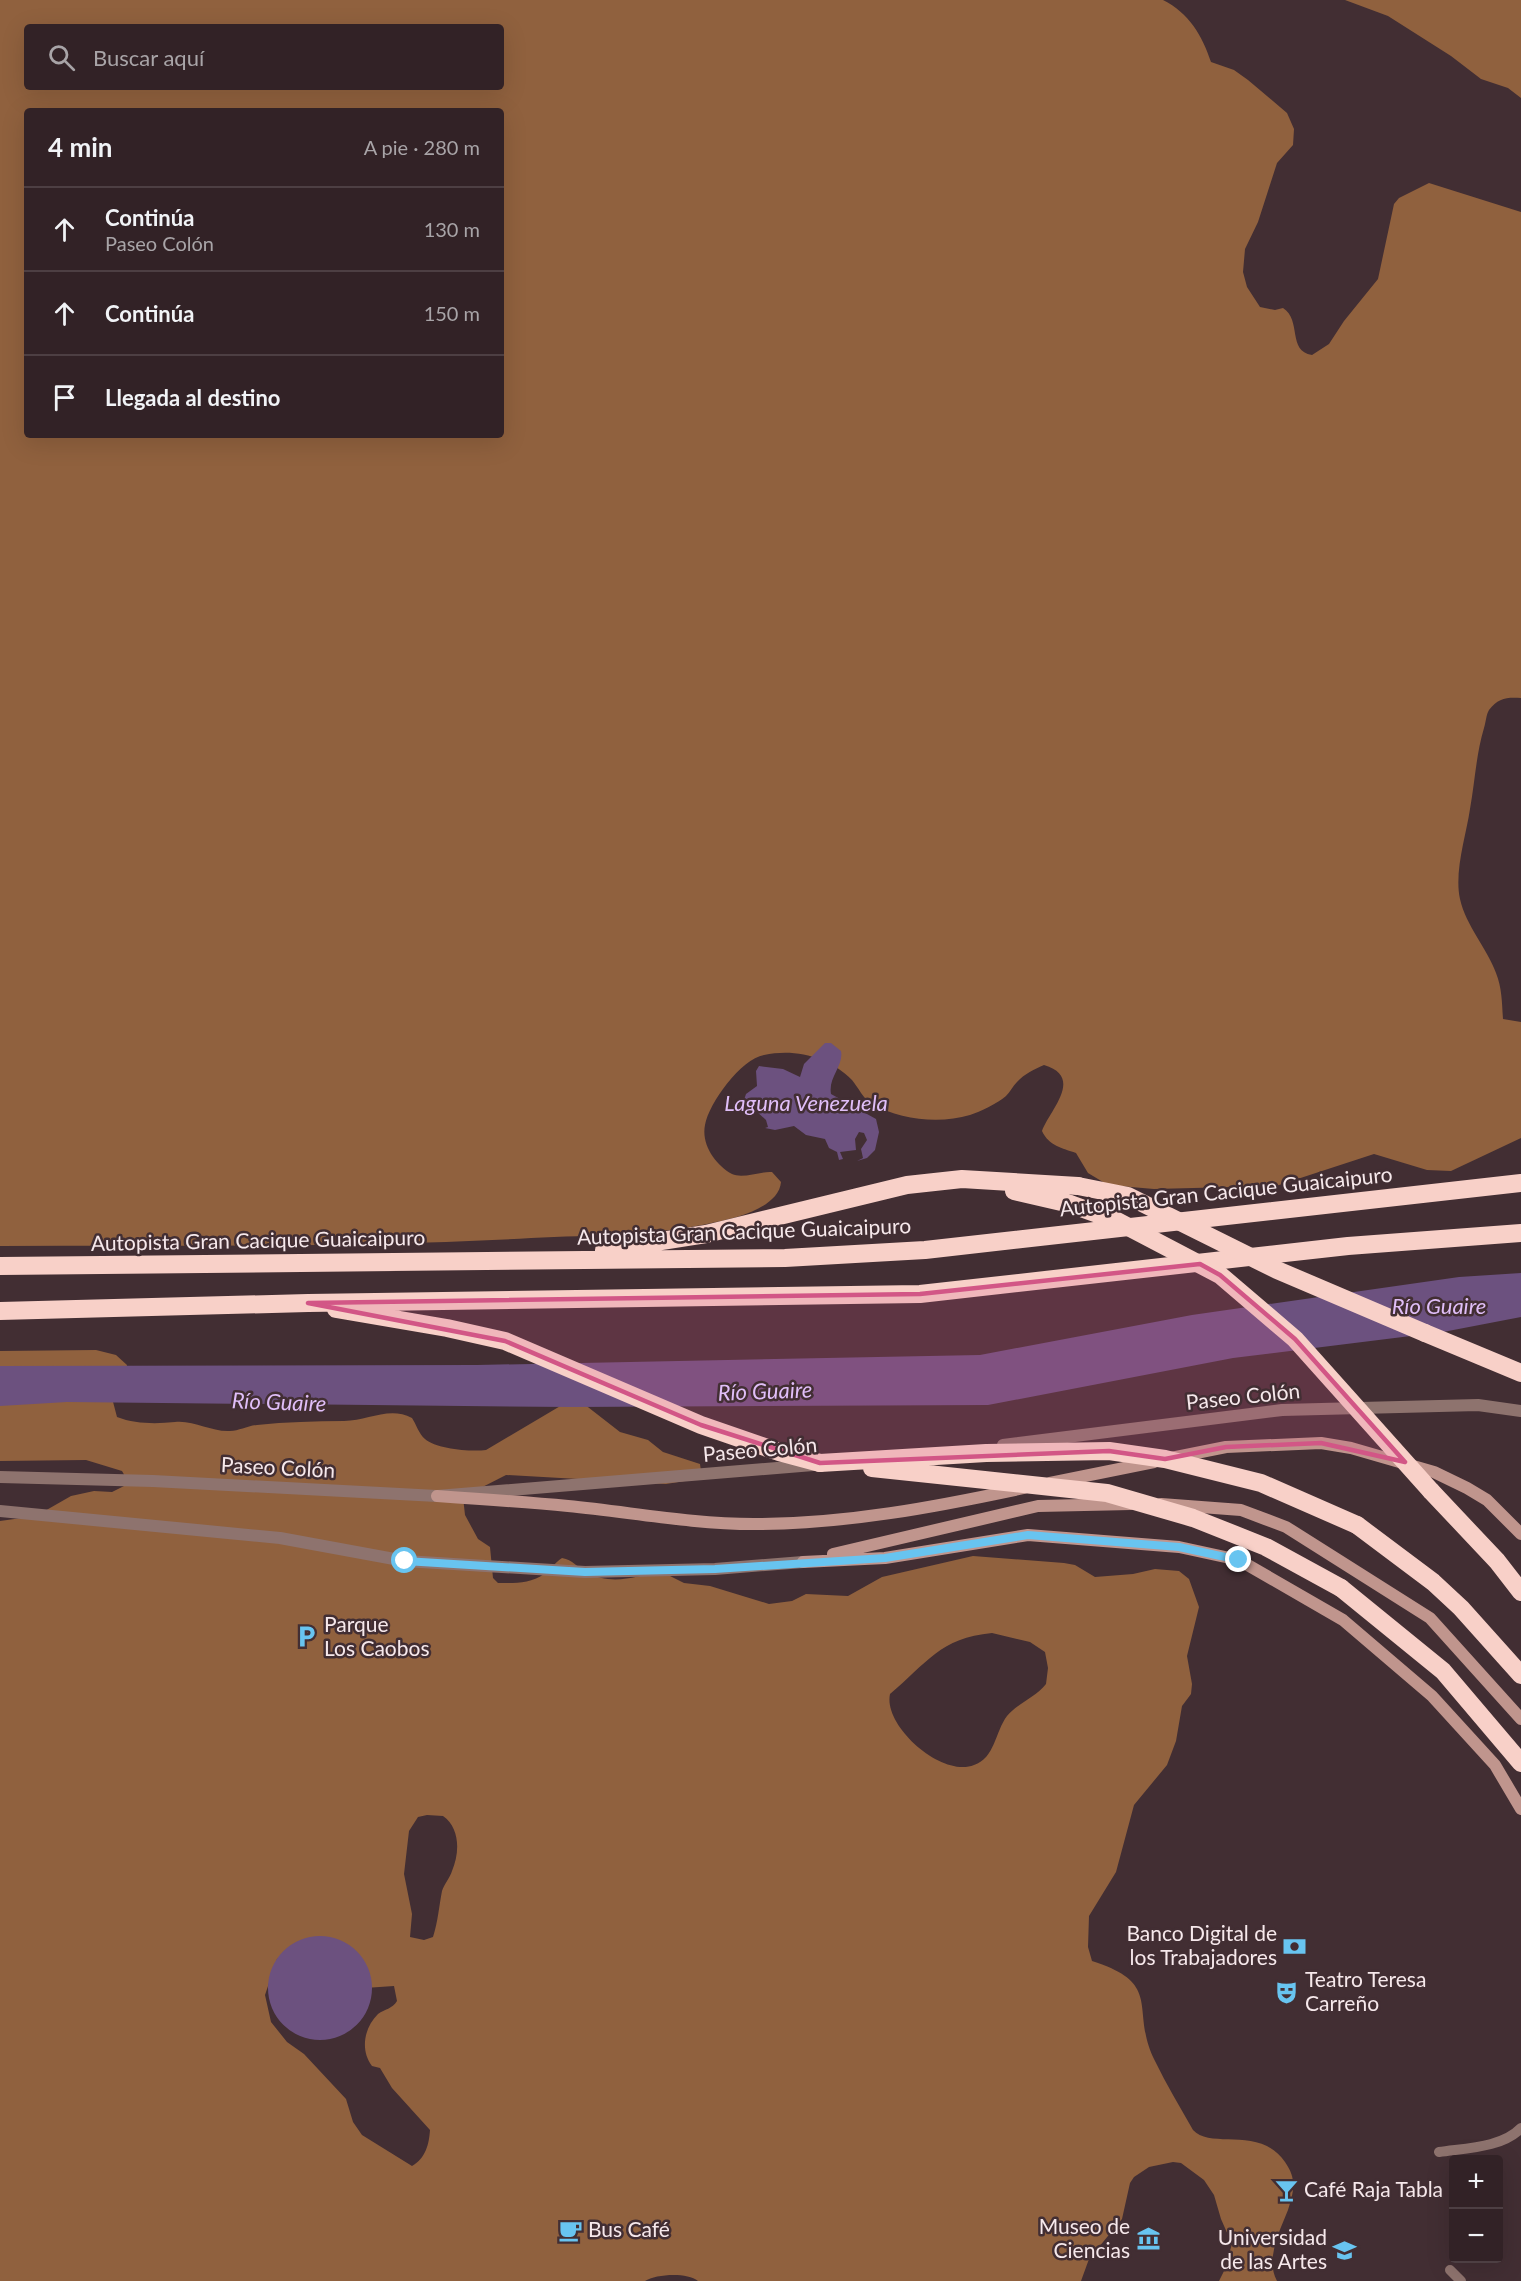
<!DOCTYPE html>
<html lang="es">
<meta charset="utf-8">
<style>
body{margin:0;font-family:Lato,sans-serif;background:#3d2f32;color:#f1f3f6}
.controls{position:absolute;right:18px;bottom:18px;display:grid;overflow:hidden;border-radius:6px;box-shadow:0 6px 24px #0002}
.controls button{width:54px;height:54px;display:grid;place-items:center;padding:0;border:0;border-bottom:2px solid #4d3f43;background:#322226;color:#f1f3f6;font:30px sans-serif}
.stop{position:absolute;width:18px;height:18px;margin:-14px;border:4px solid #68c4f0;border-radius:50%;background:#fff}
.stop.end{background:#68c4f0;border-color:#fff;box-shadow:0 2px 6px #0008}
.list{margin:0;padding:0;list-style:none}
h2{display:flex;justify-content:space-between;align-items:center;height:78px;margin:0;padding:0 24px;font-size:26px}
h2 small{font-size:20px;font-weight:400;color:#a8a4a7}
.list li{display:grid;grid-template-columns:39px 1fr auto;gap:18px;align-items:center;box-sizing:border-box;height:84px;padding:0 24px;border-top:2px solid #4d3f43}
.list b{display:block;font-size:22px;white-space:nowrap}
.list p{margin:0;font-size:20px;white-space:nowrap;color:#a8a4a7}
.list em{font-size:20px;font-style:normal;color:#a8a4a7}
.icon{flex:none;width:33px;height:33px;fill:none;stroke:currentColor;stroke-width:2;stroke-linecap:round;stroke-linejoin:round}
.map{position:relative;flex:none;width:1521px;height:2281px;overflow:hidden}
.search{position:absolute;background:#322226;box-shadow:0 6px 24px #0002;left:24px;top:24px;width:480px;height:66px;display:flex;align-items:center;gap:15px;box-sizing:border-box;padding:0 21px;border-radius:6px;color:#a8a4a7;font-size:22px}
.panel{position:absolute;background:#322226;box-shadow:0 6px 24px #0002;left:24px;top:108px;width:480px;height:330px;border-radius:6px}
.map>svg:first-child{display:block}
.forest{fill:#90613e;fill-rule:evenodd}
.water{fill:#6c517f}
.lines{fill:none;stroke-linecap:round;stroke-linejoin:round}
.lane{stroke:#8e736e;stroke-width:10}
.street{stroke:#8e736e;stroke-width:12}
.secondary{stroke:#c0958d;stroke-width:12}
.highway{stroke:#f8d0c8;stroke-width:18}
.highway-bridge{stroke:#f8d0c8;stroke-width:18}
.route{stroke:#68c4f0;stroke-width:8}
.marked{fill:#d25686;fill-opacity:0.2;stroke:#d25686;stroke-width:4.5;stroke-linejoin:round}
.labels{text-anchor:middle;stroke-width:5;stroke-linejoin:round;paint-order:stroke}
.street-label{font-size:21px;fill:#f6e8eb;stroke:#422e33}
.poi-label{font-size:21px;fill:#f6e8eb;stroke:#422e33;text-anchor:start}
.water-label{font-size:22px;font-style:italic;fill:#e0bef8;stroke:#422e33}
</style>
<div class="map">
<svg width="1521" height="2281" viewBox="0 0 1521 2281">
<rect width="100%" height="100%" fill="#422e33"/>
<path class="forest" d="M0,0H1163C1189,13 1202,35 1211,62L1234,70L1248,80L1287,113L1294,129L1293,145L1277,163L1258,222L1245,249L1243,272L1247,287L1260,307L1275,310L1283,308C1302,320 1287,351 1312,355L1329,344L1344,321L1378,279L1394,204L1399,198L1429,183L1521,212V698C1507,697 1498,698 1489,710C1486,715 1486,722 1484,728C1476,755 1475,781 1470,809C1466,836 1454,872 1460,899C1466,926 1487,948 1496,973C1502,988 1502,1003 1503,1019L1521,1022V1138L1451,1171L1427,1170L1374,1154L1276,1186L1154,1189L1108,1185L1088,1173L1076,1153C1062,1148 1049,1146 1042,1131C1049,1111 1085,1077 1044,1065C1035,1069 1024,1074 1017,1082C1013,1086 1010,1092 1006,1096C998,1103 980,1112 970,1115C940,1124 900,1120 872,1104C864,1100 858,1087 852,1080C830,1057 795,1048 764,1055C741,1059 709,1103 705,1125C701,1145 716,1165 732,1174C743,1179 761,1171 772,1172L781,1182C779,1207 737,1218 716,1222C656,1236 592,1235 531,1238C354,1248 177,1245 0,1246ZM27,27H501V87H27ZM27,111H501V435H27Z
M1345,0H1521V98L1508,88L1481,79L1451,56L1388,16Z
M96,1350L116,1355L127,1365L125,1379L112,1398L117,1417C135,1424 156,1424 175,1422C194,1420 211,1432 230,1431C239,1431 247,1426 257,1425C286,1422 315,1421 344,1421C368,1421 389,1406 412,1418C416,1424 419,1434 425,1439C436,1449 471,1452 486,1450L562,1405L584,1404L620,1432L648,1440L663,1452L700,1464L701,1471L691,1480L666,1484L506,1475L463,1497L465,1515L478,1539L490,1547L493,1578L498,1583C515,1583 530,1584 544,1574C551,1570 555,1562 562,1558C573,1560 577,1567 586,1572C611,1586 636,1577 660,1571L684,1583L710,1586L769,1604L792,1601L806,1594L848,1596L882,1577L973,1556L1064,1563L1075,1565L1095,1577L1133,1574L1155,1569L1179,1571L1189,1579L1199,1607L1187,1656L1192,1684L1191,1694L1182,1706L1176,1741L1167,1765L1134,1805L1116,1872L1089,1916L1088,1947L1092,1961C1165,1984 1129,2010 1155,2061C1166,2084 1180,2107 1193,2130C1211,2150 1260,2125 1285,2162C1297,2179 1294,2191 1288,2210C1280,2230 1265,2260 1277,2281H1219L1224,2271L1232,2244L1221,2219L1214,2195L1204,2180L1181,2163L1173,2162L1149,2167L1134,2177L1130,2183L1122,2219L1089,2259L1081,2281H698C687,2272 656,2274 645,2281H0V1521L36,1516L71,1496L94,1491L112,1492L126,1485V1478L122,1471L86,1460L0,1461V1351ZM992,1633L1030,1642L1045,1652L1048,1668L1046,1684C1036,1697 1018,1703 1007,1716C995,1732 995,1758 974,1765C942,1778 883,1726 890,1694C927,1663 940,1638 992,1633ZM427,1815L443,1816C460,1828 460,1852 452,1871C450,1878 444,1884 442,1891C439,1906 438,1922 433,1937L424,1940L410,1937L412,1914L404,1874L409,1831L418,1817ZM299,1947L365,1988L394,1986L397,2001C392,2009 385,2009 378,2014C364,2028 360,2050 372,2066L380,2068L392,2088L430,2130C429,2144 426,2158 412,2166L362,2135L353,2122L346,2099L304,2054L287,2042L271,2022L265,1995L277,1959Z"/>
<path class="water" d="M825,1043H831L841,1051C844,1066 828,1077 831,1094L876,1119L879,1132L875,1150L867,1158L857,1161L863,1158L861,1149L867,1140L864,1133L859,1132L855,1139L856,1150L840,1152L843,1159L839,1160L837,1152L829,1148L825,1139L806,1135L794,1126L775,1130L765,1128L768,1127L766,1120L744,1100L746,1094L757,1086L756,1071L759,1066L783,1069L800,1077L804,1064Z
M1521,1273V1317L1443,1332L1233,1358L988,1405L571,1407L67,1402L0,1406V1366L477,1365L980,1355L1192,1315L1459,1277Z
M268 1988a52 52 0 1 1 104 0a52 52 0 1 1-104 0Z"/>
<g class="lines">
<path class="lane" d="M1439,2152C1465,2148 1502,2148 1521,2128
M1450,2270L1461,2281"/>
<path class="street" d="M1003,1445L1282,1410L1478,1405L1521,1411
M0,1477L153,1481L437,1496L813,1465
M0,1511L280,1538L405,1561L585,1572L715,1569L803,1562"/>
<path class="secondary" d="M1171,1458L1226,1447L1321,1443L1351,1448L1434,1472L1467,1488L1487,1500L1521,1534
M1050,1483L1154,1462
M437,1496C481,1499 525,1502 568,1506C630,1512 692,1524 754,1524C846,1524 935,1507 1024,1488
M1161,1504L1241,1510L1286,1527L1430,1618L1521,1719
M833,1554L1038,1506L1131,1504
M803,1562L885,1558L1028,1535L1179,1547L1239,1560L1343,1620L1432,1696L1495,1765L1521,1809"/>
<path class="highway" d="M1014,1191L1070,1204
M604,1250L706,1234L907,1185L962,1179L1078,1186
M0,1266L785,1258L925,1250L1521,1183
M336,1309L447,1328L505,1341L701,1425L779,1452L820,1463
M0,1311L308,1303L920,1294L1348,1246L1521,1233
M1425,1333L1521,1373
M1431,1491L1497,1561L1521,1592
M1357,1525L1433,1582L1461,1608L1521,1675
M1341,1588L1443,1671L1521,1763"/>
<path class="highway-bridge" d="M1078,1186L1128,1196L1277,1270L1425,1333
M1070,1204L1117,1221L1220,1275L1295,1339L1431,1491
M820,1463L986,1453L1109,1451L1165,1459L1261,1483L1357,1525
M872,1468L1107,1493L1193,1518L1266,1547L1341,1588"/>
</g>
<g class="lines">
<path class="route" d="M405,1561L585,1572L715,1569L885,1558L1028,1535L1179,1547L1239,1560"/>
</g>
<path class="marked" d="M1200,1264L1220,1275L1295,1339L1405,1462L1321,1443L1226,1447L1165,1459L1109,1451L820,1463L701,1425L505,1341L308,1303L920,1294Z"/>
<defs>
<symbol id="parking-bare" viewBox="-9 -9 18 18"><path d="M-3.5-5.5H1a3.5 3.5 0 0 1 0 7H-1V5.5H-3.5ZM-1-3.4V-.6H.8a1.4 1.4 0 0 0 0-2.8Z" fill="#68c4f0" stroke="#422e33" stroke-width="2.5" paint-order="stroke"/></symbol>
<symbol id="bank-bare" viewBox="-9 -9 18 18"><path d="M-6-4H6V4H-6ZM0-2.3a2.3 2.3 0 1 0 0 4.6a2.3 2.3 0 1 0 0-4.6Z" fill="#68c4f0" stroke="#422e33" stroke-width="2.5" paint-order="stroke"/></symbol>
<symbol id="theatre-bare" viewBox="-9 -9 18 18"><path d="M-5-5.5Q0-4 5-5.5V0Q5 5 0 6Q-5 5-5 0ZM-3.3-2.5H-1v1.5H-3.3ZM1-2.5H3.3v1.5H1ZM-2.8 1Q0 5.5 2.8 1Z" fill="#68c4f0" stroke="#422e33" stroke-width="2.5" paint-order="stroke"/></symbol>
<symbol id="bar-bare" viewBox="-9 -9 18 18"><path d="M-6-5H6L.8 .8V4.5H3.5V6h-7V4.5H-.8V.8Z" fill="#68c4f0" stroke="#422e33" stroke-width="2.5" paint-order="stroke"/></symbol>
<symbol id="cafe-bare" viewBox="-9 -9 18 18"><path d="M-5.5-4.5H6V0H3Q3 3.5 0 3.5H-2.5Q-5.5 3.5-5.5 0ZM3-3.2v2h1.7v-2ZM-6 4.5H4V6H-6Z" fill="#68c4f0" stroke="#422e33" stroke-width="2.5" paint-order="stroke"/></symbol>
<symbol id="museum-bare" viewBox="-9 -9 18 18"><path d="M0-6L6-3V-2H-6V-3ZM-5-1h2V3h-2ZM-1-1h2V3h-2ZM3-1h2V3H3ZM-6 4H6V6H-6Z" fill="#68c4f0" stroke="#422e33" stroke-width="2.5" paint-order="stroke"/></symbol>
<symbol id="university-bare" viewBox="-9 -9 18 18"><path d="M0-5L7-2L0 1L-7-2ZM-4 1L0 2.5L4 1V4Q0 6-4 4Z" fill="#68c4f0" stroke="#422e33" stroke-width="2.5" paint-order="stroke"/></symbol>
</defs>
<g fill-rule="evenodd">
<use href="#parking-bare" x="290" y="1620" width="33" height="33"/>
<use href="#bank-bare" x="1278" y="1930" width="33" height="33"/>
<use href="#theatre-bare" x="1270" y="1976" width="33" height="33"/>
<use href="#bar-bare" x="1270" y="2174" width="33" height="33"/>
<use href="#cafe-bare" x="554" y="2214" width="33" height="33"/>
<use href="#museum-bare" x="1132" y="2222" width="33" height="33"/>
<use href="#university-bare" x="1328" y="2234" width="33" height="33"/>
</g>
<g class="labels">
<g class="street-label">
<text transform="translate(1226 1192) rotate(-6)" y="7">Autopista Gran Cacique Guaicaipuro</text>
<text transform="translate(744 1232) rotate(-2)" y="7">Autopista Gran Cacique Guaicaipuro</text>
<text transform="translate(258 1241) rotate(-1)" y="7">Autopista Gran Cacique Guaicaipuro</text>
<text transform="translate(1243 1397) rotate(-6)" y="7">Paseo Colón</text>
<text transform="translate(760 1450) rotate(-5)" y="7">Paseo Colón</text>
<text transform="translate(278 1468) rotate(3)" y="7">Paseo Colón</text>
</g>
<g class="poi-label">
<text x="324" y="1632">Parque<tspan x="324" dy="24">Los Caobos</tspan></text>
<text x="1277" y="1941" text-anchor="end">Banco Digital de<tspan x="1277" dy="24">los Trabajadores</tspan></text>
<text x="1305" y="1987">Teatro Teresa<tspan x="1305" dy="24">Carreño</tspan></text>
<text x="1304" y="2197">Café Raja Tabla</text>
<text x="1130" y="2234" text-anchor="end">Museo de<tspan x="1130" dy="24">Ciencias</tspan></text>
<text x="588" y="2237">Bus Café</text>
<text x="1327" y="2245" text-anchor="end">Universidad<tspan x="1327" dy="24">de las Artes</tspan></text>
</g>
<g class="water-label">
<text x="806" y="1111">Laguna Venezuela</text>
<text x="1439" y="1314">Río Guaire</text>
<text transform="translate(765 1391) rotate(-2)" y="8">Río Guaire</text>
<text transform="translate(279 1402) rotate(2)" y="8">Río Guaire</text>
</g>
</g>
</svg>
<div class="controls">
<button>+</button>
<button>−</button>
</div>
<div class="stop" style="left:405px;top:1561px"></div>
<div class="stop end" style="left:1239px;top:1560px"></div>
<div class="search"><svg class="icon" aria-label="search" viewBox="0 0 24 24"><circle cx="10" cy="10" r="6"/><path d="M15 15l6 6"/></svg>Buscar aquí</div>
<section class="panel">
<h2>4 min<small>A pie · 280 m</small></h2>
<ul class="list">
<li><svg class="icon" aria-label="ahead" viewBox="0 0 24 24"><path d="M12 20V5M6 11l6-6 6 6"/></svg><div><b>Continúa</b><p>Paseo Colón</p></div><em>130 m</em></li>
<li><svg class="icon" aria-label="ahead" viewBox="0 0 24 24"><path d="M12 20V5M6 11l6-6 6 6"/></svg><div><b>Continúa</b></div><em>150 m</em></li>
<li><svg class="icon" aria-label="arrive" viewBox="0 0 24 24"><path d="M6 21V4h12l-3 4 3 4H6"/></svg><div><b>Llegada al destino</b></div></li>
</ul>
</section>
</div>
